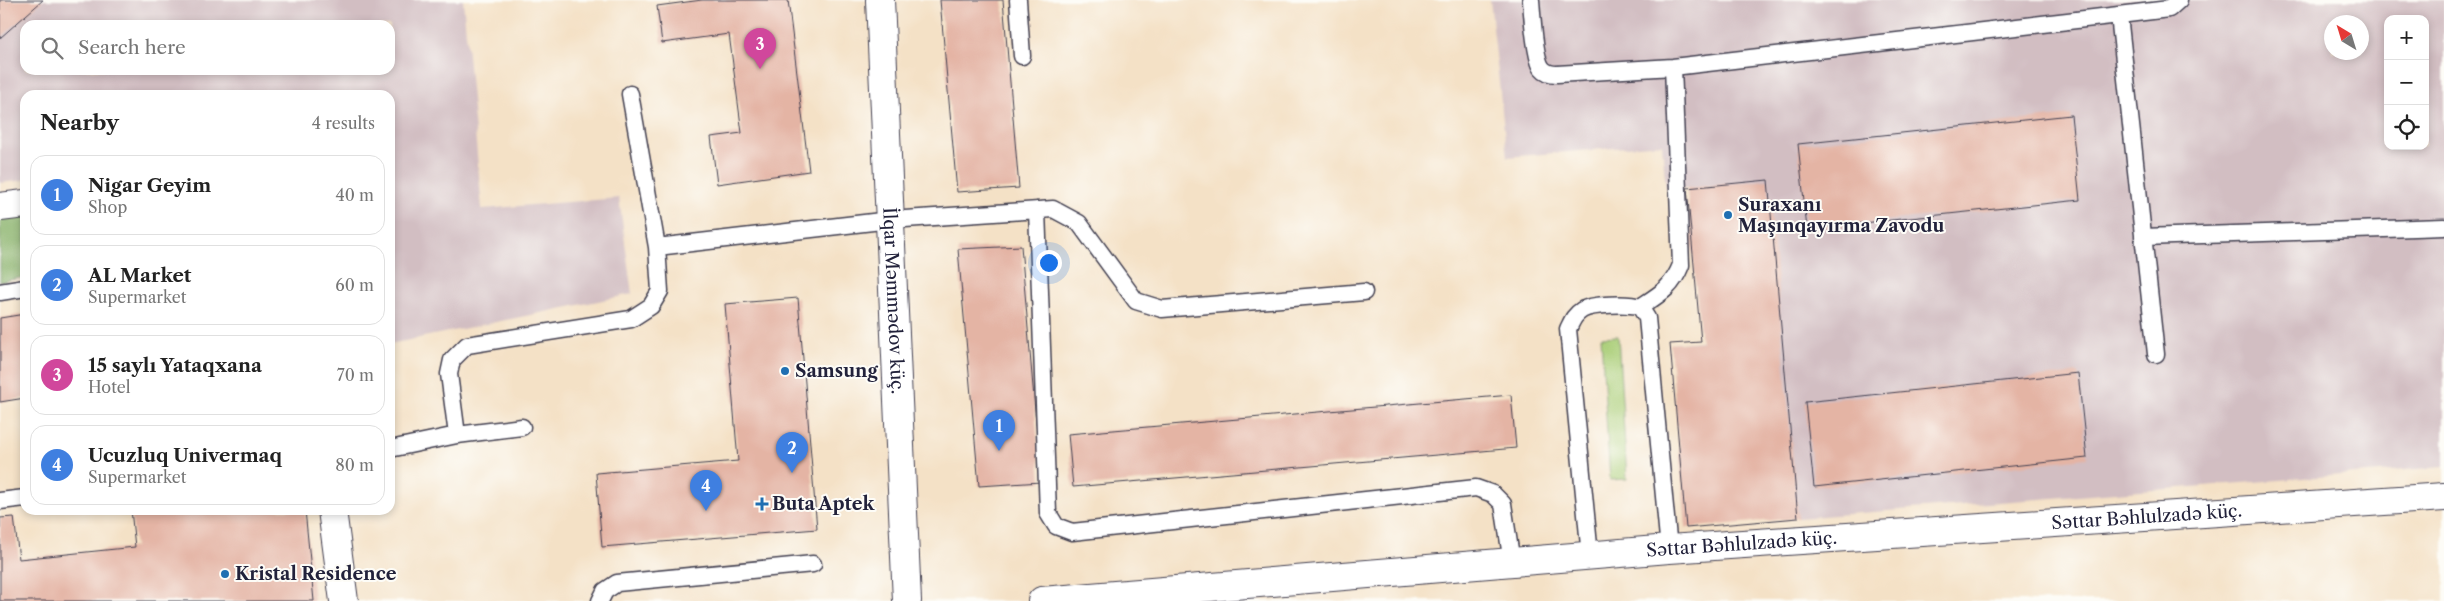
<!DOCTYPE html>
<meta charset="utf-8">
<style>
body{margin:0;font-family:"Libre Caslon Text",serif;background:#f6f6f6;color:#222}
.controls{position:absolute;right:15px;top:15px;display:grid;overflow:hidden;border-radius:10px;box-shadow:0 2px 8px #0003}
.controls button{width:45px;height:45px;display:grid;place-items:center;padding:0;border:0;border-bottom:1px solid #e0e0e0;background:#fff;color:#222;font:25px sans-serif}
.compass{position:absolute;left:2324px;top:15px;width:45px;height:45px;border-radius:50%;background:#fff;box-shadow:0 2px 8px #0003;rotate:322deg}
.you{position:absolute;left:1048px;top:262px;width:18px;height:18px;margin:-12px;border:4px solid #fff;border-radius:50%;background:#1a73e8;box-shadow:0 0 0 8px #1a73e833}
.badge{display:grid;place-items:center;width:32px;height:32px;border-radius:50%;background:#db2777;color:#fff;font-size:16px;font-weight:700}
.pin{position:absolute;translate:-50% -41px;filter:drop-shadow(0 1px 2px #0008)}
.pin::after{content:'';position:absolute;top:26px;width:18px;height:15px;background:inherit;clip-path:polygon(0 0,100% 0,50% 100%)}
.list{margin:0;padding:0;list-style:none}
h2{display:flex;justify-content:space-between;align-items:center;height:65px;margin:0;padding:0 20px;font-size:21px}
h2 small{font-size:16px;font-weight:400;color:#767676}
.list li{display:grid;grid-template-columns:32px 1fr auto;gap:15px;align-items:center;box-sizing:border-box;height:80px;margin:0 10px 10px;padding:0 10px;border:1px solid #e0e0e0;border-radius:15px}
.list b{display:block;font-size:19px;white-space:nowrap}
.list p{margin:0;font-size:16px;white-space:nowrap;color:#767676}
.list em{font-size:16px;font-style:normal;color:#767676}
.icon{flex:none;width:28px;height:28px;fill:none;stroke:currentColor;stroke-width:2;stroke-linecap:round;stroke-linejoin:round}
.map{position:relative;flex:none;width:2444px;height:601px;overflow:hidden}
.search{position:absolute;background:#fff;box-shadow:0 2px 8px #0003;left:20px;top:20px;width:375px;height:55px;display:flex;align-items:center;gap:12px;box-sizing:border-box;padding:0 18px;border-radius:15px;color:#767676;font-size:19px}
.panel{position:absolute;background:#fff;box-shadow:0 2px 8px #0003;left:20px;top:90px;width:375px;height:425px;border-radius:15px}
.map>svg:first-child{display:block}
.industrial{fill:#d2bec2;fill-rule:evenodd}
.green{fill:#a9cd76;stroke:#667858}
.forest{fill:#86b067;stroke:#546951}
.building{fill:#e4b4a4}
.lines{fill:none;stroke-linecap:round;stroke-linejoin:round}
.service-casing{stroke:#423f50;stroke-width:19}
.minor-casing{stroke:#423f50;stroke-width:30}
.tertiary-casing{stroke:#423f50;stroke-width:30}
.secondary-casing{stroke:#423f50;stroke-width:30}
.service{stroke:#fff;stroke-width:16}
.minor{stroke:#fff;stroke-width:28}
.tertiary{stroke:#fff;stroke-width:28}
.secondary{stroke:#fff;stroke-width:28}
.poi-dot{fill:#1f6fb2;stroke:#fdfcf7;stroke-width:2}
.labels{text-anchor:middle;stroke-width:4;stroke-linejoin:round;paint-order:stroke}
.poi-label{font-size:18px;font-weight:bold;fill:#22223b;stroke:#fdfcf7;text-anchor:start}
.street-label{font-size:18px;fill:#22223b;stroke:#fdfcf7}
</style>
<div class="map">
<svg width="2444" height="601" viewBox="0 0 2444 601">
<rect width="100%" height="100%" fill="#fdfcf7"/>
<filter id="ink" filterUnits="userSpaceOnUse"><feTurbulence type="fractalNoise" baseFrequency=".02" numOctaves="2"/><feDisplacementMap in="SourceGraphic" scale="10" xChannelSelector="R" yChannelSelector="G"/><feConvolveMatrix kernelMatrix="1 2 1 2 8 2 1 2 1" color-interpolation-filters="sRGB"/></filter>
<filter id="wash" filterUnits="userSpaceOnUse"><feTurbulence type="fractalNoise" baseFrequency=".0096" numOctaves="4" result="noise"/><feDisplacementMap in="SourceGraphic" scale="20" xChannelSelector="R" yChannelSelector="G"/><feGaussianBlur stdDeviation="1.12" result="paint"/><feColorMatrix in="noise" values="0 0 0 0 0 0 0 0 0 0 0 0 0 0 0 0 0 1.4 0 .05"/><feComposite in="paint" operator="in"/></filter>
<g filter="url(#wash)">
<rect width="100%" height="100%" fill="#f4e1c6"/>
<path class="industrial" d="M0,0H463L482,209L619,198L632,294L390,344V95H25V180L0,183ZM25,25H390V70H25Z
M1490,0H2444V467L1798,518L1670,344L1701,341L1687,188L1666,189L1662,144L1507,157ZM2388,19H2425V146H2388ZM2332,22H2362V52H2332Z"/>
<path class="green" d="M1618,336L1627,479L1610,480L1601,337Z"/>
<path class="forest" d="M25,215V277L0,282V219Z"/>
<g id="blocks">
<path class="building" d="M0,0H43L0,38Z
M702,0H788L809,171L717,184L711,137L742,133L729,34L662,43L657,6Z
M940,0H1003L1019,188L957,192Z
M2071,115L2080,200L1807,229L1798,144Z
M1768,180L1798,518L1686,528L1670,344L1701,342L1687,188Z
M1021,246L1041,482L979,486L958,249Z
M798,298L817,529L602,547L596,473L738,461L725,304Z
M25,314V398L0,402V318Z
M2078,373L2087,458L1814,487L1805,402Z
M1511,395L1516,448L1073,487L1068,434Z
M131,510H305L314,601H0V518L14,517L19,559L135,547Z"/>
</g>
</g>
<g filter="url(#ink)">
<use href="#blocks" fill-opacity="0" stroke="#423f50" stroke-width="1"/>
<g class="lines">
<defs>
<path id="service" d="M1018,0L1022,56
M1531,0C1532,14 1535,59 1542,68C1546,73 1551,74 1557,74L1673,67L2119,15L2169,9L2179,0
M2119,15L2156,354
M630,94L657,247
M1037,210L1048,513L1056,526L1072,532L1476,488L1493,494L1503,504L1512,563
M2143,237L2444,227
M0,292L25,288
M1640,307C1660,294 1672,288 1681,265L1673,67
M457,435L522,427
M390,449L457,435L449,374L452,360L467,345L631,319L651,306L660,291L657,247L890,220L1053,209L1079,223L1136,301L1162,309L1364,292
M0,501L25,498
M1590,556L1568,329C1572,321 1574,315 1582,310C1592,304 1629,303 1640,307L1647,318L1669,549
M600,601L605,591L617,583L813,564"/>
<path id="minor" d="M0,207L25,204
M332,510L344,601"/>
<g id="tertiary">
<path id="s1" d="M880,0L907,601"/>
</g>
<g id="secondary">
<path id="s2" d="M1042,601L1669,549L2444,497"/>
</g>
</defs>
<use href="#service" class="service-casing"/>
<use href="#minor" class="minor-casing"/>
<use href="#tertiary" class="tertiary-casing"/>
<use href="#secondary" class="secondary-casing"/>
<use href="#service" class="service"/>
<use href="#minor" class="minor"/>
<use href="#tertiary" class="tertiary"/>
<use href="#secondary" class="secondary"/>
</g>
</g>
<g class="poi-dot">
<circle cx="1728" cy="215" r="5"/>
<circle cx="785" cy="371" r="5"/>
<path d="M759.5 496.5h5v5h5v5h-5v5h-5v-5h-5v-5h5z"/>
<circle cx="225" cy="574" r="5"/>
</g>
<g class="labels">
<g class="poi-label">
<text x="1738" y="211">Suraxanı<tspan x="1738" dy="21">Maşınqayırma Zavodu</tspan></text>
<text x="795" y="377">Samsung</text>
<text x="772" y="510">Buta Aptek</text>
<text x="235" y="580">Kristal Residence</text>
</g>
<g class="street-label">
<text dy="6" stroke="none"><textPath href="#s1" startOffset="301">İlqar Məmmədov küç.</textPath></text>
<text dy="6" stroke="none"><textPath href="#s2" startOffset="1108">Səttar Bəhlulzadə küç.</textPath></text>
<text dy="6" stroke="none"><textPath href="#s2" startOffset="702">Səttar Bəhlulzadə küç.</textPath></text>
</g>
</g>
</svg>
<div class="controls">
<button>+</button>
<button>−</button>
<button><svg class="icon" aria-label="locate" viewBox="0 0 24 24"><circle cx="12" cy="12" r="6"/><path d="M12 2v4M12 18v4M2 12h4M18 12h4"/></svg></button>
</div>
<svg class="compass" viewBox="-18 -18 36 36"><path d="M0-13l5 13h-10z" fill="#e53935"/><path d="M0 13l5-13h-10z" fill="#767676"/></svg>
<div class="you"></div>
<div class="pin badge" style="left:999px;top:451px;background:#3f7fe0">1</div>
<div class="pin badge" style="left:792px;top:473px;background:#3f7fe0">2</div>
<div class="pin badge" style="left:760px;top:69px;background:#d1479c">3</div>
<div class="pin badge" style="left:706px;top:511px;background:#3f7fe0">4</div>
<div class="search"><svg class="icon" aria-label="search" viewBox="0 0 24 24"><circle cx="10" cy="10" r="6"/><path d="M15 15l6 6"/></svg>Search here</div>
<section class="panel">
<h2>Nearby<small>4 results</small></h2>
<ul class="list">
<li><span class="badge" style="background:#3f7fe0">1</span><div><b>Nigar Geyim</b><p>Shop</p></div><em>40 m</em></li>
<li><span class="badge" style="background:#3f7fe0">2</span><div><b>AL Market</b><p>Supermarket</p></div><em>60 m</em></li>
<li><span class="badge" style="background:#d1479c">3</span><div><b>15 saylı Yataqxana</b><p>Hotel</p></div><em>70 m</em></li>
<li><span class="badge" style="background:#3f7fe0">4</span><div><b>Ucuzluq Univermaq</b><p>Supermarket</p></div><em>80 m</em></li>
</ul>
</section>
</div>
